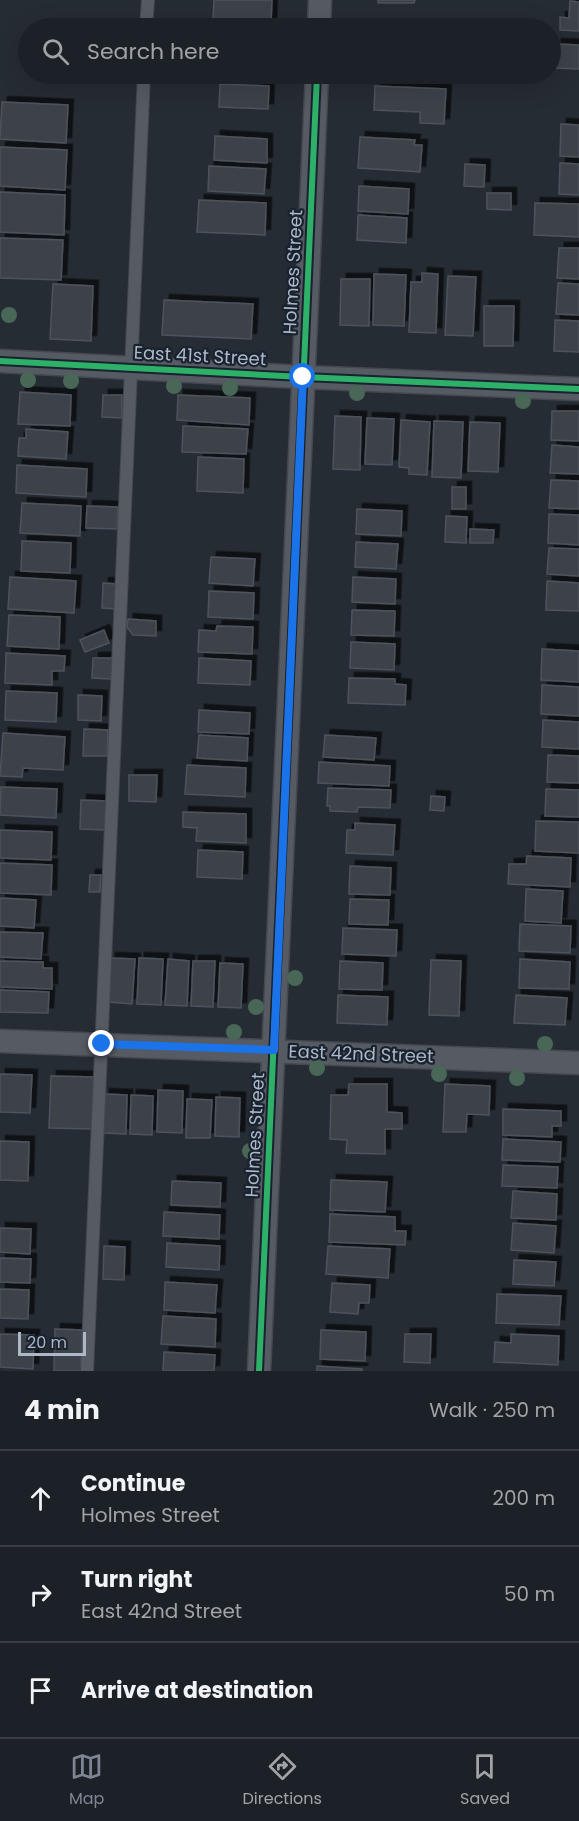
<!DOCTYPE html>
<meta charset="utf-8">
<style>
body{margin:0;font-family:Poppins,sans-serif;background:#292e33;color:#f1f3f6}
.scale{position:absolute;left:18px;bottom:15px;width:68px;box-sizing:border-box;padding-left:6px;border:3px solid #aeb7c7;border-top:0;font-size:16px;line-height:21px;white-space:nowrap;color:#aeb7c7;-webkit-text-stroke:4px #19222f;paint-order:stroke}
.stop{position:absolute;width:18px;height:18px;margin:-14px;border:4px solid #1a73e8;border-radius:50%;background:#fff}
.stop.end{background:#1a73e8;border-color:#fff;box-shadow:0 2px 6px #0008}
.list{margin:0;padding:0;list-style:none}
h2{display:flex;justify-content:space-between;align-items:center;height:78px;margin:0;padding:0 24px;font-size:26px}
h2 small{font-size:20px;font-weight:400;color:#a0a3a7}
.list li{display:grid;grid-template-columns:39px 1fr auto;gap:18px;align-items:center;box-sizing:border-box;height:96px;padding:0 24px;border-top:2px solid #3a3e44}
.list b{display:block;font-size:22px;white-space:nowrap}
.list p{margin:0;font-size:20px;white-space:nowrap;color:#a0a3a7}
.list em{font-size:20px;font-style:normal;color:#a0a3a7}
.icon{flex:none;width:33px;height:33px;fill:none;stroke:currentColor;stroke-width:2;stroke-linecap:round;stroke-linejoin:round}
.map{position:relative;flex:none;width:579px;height:1371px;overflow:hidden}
.search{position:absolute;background:#1c2127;box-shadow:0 6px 24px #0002;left:18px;right:18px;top:18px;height:66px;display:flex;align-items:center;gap:15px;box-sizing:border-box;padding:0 21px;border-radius:33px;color:#a0a3a7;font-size:22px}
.sheet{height:366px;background:#1c2127}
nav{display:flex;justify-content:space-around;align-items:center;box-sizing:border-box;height:84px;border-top:2px solid #3a3e44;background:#1c2127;font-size:16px;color:#a0a3a7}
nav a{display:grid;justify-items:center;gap:3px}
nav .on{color:#7e8694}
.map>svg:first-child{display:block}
.building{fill:#3e424a;stroke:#4d535c;stroke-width:1.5;filter:url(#shadow)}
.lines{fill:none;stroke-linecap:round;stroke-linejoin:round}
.service-casing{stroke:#44484f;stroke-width:14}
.minor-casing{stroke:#44484f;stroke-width:25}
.service{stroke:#565a62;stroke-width:12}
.minor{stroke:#565a62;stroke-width:22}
.cycleway-casing{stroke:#19222f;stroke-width:10}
.cycleway{stroke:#2db169;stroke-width:6}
.tree{fill:#486756}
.route{stroke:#1a73e8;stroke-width:8}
.labels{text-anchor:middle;stroke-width:4.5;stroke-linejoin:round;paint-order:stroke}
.street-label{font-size:18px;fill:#aeb7c7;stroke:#19222f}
</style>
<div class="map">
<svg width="579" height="1371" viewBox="0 0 579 1371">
<defs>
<filter id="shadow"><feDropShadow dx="5.5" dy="-5.5" stdDeviation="0" flood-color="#0009"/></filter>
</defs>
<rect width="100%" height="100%" fill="#262c34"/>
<path class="building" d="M214,0H272L271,23L213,20Z
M378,0H415L414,3H378Z
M570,1L579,2V31L560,30V17L569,18Z
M556,44L579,45V69L555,68Z
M220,84L269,86L268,109L219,107Z
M375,86L446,89L444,124L420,123V112L374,110Z
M2,102L68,105L66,143L0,139Z
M561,124L579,125V157L560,156Z
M215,136L267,139V163L214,160Z
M360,137L415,140L414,145H422L420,172L358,168Z
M0,147L67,150L65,190L0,186Z
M560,163L579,164V195L559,194Z
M465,164L485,165L484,187L464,186Z
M209,166L266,169L264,194L208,191Z
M359,186L409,189L408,214L358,211Z
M0,192L65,195L64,235L0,232Z
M487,193H511V210L487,209Z
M199,200L266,203L265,235L197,232Z
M535,203L579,204V237L534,235Z
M358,215L407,218L406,243L357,240Z
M0,238L63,240L61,280L0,278Z
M559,248H579V279L557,278Z
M422,273L438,274L436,333L409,332L411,282H422Z
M374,274L406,275L404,326L373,325Z
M448,276L476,277L473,336L445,335Z
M341,279H370L369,326L340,325Z
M558,283L579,284V315L556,314Z
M53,284L93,286L91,341L50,339Z
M164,300L253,304L251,339L162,335Z
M484,306H514L513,346H484Z
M555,320L579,321V352L554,351Z
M20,392L71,395L70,426L18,424Z
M103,395H122V418L102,417Z
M178,395L250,398L249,425L177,420Z
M552,411H579V441L551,440Z
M335,416L361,417L360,470L333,469Z
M367,418L394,419L392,465L365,464Z
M401,420L430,422L427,475L409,474V468L399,467Z
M434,421L463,422L461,478L432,477Z
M470,422L500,423L498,472L468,471Z
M183,426L248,429L246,454L182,452Z
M26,429L68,432L66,459L18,456L19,438H26Z
M552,445L579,447V474L550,473Z
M198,457L244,459L243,493L197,491Z
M17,465L87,469L86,497L16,493Z
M551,480L579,481V509L549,508Z
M452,487H466V509H452Z
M22,503L81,506L80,536L20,533Z
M87,506L118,507L117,529L86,528Z
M357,509L402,511L401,536L356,534Z
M549,514L579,515V545L548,543Z
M446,516L467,517L466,543L445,542Z
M470,529L494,530L493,543H470Z
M22,541L71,543L70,573L21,571Z
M356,542L398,544L396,569L355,567Z
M549,548L579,549V576L547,574Z
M211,557L255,559L253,586L209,583Z
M10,577L76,581L74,613L8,609Z
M353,577L396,579L395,604L352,602Z
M547,581L579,583V611L546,610Z
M103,583L117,584L116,609L102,608Z
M209,591L254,593L253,619L208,617Z
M352,610L395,611L394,636L351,635Z
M9,615L60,617L59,649L7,646Z
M128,619L156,621V636L133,635L127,627Z
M217,626L253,627L252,654L198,652L199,630L216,631Z
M104,630L109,643L85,652L80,640Z
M351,642L395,644L394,670L350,668Z
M542,649L579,651V682L541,680Z
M6,653L65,656L64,671H52V685L5,683Z
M93,658H113L111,679L92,678Z
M199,658L251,661L250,685L198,683Z
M349,678L395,679V684L406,685L405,705L348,703Z
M542,685L579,687V716L541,714Z
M6,691L57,693L56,722L5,720Z
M78,695L102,696L101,721L78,720Z
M199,710L250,713L249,734L198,732Z
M543,720L579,722V749L542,747Z
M84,729L108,730L107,756H83Z
M3,733L65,737L63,770L23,768L22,777L0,776Z
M199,735L248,738L247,761L197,758Z
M325,735L376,738L374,760L323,757Z
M548,755L579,756V783L547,782Z
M319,762L390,766L389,786L318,783Z
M187,765L246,768L245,797L185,794Z
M129,775H157L156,802L129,801Z
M1,787L57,789L56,818L0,815Z
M328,788L391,790L390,808L358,807L357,812L330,811V806H327Z
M546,789L579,790V817L545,816Z
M431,796L445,797L444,811L430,810Z
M81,800L106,801L105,830L80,829Z
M183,812L246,814V843L196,841L197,828L183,827Z
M536,821L579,822V853L535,851Z
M355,823L395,825L393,855L346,853L347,830H355Z
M0,830L52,832L51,860L0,858Z
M198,850L243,852L242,879L197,877Z
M527,856L571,858L570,887L508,884L509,864H526Z
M0,863L52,865L51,895L0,893Z
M350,866L391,868L390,895L349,894Z
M90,875H101L100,892H89Z
M526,889L563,891L561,923L525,921Z
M0,898L36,900L34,928L0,926Z
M350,899L389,900L388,925L349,924Z
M520,924L571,926L570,953L519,951Z
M343,928L397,930L396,956L342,954Z
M0,932L43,933L41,959L0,957Z
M110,958L135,959L132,1004L108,1002Z
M139,958L163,959L161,1005L137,1004Z
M168,959L189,961L187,1006L165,1005Z
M520,959L570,962L569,989L519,988Z
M431,960L461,961L459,1016L429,1015Z
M0,961L43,962V968H52V989L0,987Z
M193,961H215L213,1007L191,1006Z
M340,961L383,963L382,990L339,989Z
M220,963L243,964L241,1008L218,1007Z
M0,990L49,992L48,1013L0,1012Z
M338,995L388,997L387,1025L337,1023Z
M516,995L567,998L565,1025L514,1023Z
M0,1074L32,1075L30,1113L0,1112Z
M51,1076L95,1077L93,1129L49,1128Z
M349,1084H387V1112L402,1113V1129H385V1154L346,1153L347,1140L330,1139L331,1095H348Z
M445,1084L490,1086L489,1115L467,1114L466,1132H443Z
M158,1090L183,1091L182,1133L157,1132Z
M104,1094L127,1095L126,1134L103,1133Z
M131,1095L153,1096L152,1135L130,1134Z
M216,1097L240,1098L239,1137L215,1136Z
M187,1099L212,1100L210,1138H186Z
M503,1109L561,1111V1126H552V1137L503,1135Z
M503,1139L561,1142L560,1162L502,1160Z
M0,1141L29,1142L28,1181L0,1180Z
M503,1165L558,1167L557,1188L502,1186Z
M331,1180L387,1182L385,1212L330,1210Z
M172,1181L221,1183L220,1207L171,1205Z
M513,1191L557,1194L556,1220L511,1218Z
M164,1212L220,1215L219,1239L163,1236Z
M330,1214L395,1217V1231H406L405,1245L329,1242Z
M513,1223L556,1226L554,1253L511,1250Z
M0,1228L31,1229L30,1254L0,1252Z
M167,1243L220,1246L219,1270L166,1267Z
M104,1246L125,1247L124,1280L103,1279Z
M328,1246L390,1249L388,1278L326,1274Z
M0,1258L31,1259L30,1283L0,1282Z
M514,1260L556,1262L554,1286L513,1284Z
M165,1282L217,1285L215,1313L164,1310Z
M332,1283L370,1285L369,1303H359L358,1314L330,1312Z
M0,1289L29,1290L28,1319L0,1318Z
M497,1294L561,1296L559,1325L496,1323Z
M163,1316L216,1319L215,1347L161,1344Z
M55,1329L82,1330L81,1371H54Z
M321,1330L366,1332L365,1361L320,1359Z
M0,1334L34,1335L33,1369L0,1367Z
M405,1334H431L430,1363L404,1362Z
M511,1334L559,1336L558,1365L494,1362L495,1342L511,1343Z
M164,1352L215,1355L214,1371H163Z
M317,1366L362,1369V1371H317Z"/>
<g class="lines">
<defs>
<path id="service" d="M146,28L148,0
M87,1371L144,74"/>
<path id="minor" d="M319,28L320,0
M0,361L303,377L579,389
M0,1041L579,1063
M259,1371L317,74"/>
</defs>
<use href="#service" class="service-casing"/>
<use href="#minor" class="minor-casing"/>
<use href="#service" class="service"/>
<use href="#minor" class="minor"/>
<defs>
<path id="cycleway" d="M0,361L303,377L579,389
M259,1371L317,74"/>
</defs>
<use href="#cycleway" class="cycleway-casing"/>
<use href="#cycleway" class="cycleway"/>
</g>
<g class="tree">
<circle cx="9" cy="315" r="8"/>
<circle cx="28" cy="380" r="8"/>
<circle cx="71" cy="381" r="8"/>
<circle cx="174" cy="386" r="8"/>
<circle cx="230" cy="388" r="8"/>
<circle cx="357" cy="393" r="8"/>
<circle cx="523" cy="401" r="8"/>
<circle cx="295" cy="978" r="8"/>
<circle cx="256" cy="1007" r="8"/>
<circle cx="234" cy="1032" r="8"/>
<circle cx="545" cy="1044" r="8"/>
<circle cx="317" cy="1068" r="8"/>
<circle cx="439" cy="1074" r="8"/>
<circle cx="517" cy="1078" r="8"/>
<circle cx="250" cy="1151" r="8"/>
</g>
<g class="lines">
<path class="route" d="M102,1044L274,1050L303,377"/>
</g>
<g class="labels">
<g class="street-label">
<text transform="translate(293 272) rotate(-87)" y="6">Holmes Street</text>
<text transform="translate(200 356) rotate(3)" y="6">East 41st Street</text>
<text transform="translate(361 1054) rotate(2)" y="6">East 42nd Street</text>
<text transform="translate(255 1135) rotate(-87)" y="6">Holmes Street</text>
</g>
</g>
</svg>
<div class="scale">20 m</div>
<div class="stop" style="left:303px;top:377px"></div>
<div class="stop end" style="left:102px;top:1044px"></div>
<div class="search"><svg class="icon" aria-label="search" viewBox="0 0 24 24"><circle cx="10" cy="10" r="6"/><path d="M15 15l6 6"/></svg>Search here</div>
</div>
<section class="sheet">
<h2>4 min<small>Walk · 250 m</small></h2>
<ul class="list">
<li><svg class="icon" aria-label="ahead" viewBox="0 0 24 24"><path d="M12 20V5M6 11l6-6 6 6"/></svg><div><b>Continue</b><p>Holmes Street</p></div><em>200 m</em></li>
<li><svg class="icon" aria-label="right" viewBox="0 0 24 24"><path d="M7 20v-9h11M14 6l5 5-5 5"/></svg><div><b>Turn right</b><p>East 42nd Street</p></div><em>50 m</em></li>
<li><svg class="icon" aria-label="arrive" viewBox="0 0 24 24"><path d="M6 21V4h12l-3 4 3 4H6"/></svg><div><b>Arrive at destination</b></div></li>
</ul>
</section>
<nav>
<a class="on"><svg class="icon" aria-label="map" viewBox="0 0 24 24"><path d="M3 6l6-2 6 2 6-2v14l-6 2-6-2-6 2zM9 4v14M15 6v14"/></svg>Map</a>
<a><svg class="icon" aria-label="directions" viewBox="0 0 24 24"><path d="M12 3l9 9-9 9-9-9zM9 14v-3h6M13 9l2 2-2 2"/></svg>Directions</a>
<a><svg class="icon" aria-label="saved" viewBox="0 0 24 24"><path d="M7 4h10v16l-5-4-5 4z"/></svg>Saved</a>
</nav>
